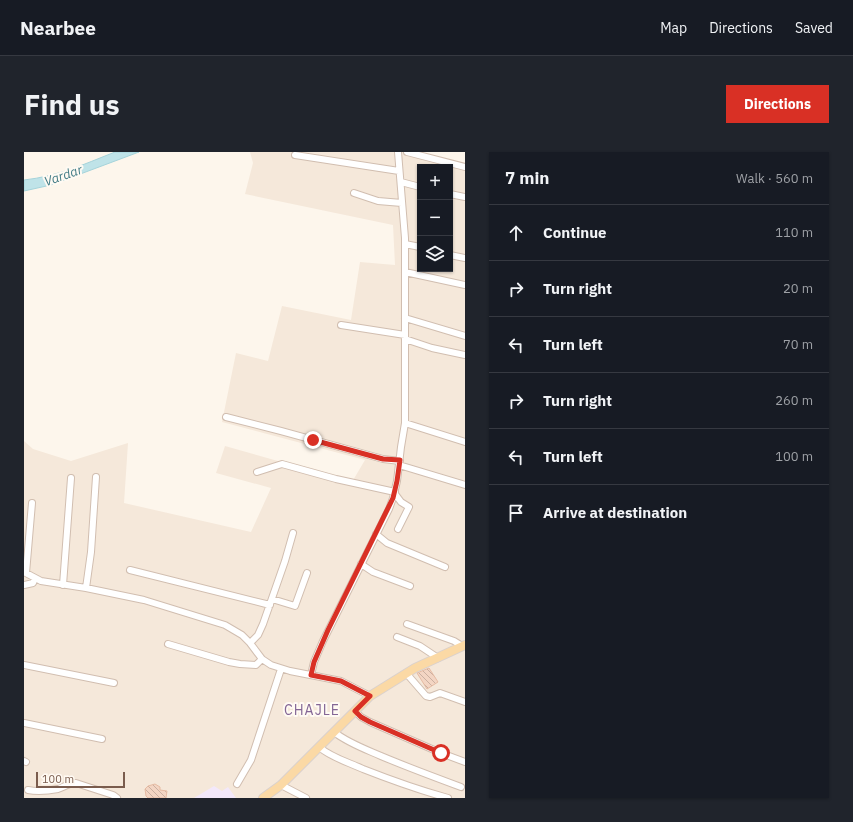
<!DOCTYPE html>
<meta charset="utf-8">
<style>
body{margin:0;font-family:"IBM Plex Sans",sans-serif;background:#20242c;color:#f1f3f6}
.controls{position:absolute;right:12px;top:12px;display:grid;overflow:hidden;border-radius:0px;box-shadow:0 1px 3px #0004}
.controls button{width:36px;height:36px;display:grid;place-items:center;padding:0;border:0;border-bottom:1px solid #363941;background:#171b24;color:#f1f3f6;font:20px sans-serif}
.scale{position:absolute;left:12px;bottom:10px;width:89px;box-sizing:border-box;padding-left:4px;border:2px solid #7a5c4d;border-top:0;font-size:11px;line-height:14px;white-space:nowrap;color:#7a5c4d;-webkit-text-stroke:3px #fffaf3;paint-order:stroke}
.stop{position:absolute;width:12px;height:12px;margin:-9px;border:3px solid #d93025;border-radius:50%;background:#fff}
.stop.end{background:#d93025;border-color:#fff;box-shadow:0 1px 4px #0008}
.list{margin:0;padding:0;list-style:none}
h2{display:flex;justify-content:space-between;align-items:center;height:52px;margin:0;padding:0 16px;font-size:17px}
h2 small{font-size:13px;font-weight:400;color:#9ea1a6}
.list li{display:grid;grid-template-columns:26px 1fr auto;gap:12px;align-items:center;box-sizing:border-box;height:56px;padding:0 16px;border-top:1px solid #363941}
.list b{display:block;font-size:15px;white-space:nowrap}
.list em{font-size:13px;font-style:normal;color:#9ea1a6}
.icon{flex:none;width:22px;height:22px;fill:none;stroke:currentColor;stroke-width:2;stroke-linecap:round;stroke-linejoin:round}
.map{position:relative;flex:none;width:441px;height:646px;overflow:hidden;border-radius:0px}
header{display:flex;align-items:center;gap:24px;box-sizing:border-box;height:56px;padding:0 20px;background:#171b24;border-bottom:1px solid #363941}
header strong{font-size:19px}
nav{display:flex;gap:22px;margin-inline-start:auto;font-size:14px}
.intro{display:flex;align-items:center;justify-content:space-between;box-sizing:border-box;height:96px;padding:0 24px}
h1{margin:0;font-size:28px}
.button{padding:10px 18px;border-radius:0px;background:#d93025;color:#fff;font-size:14px;font-weight:700}
main{display:flex;gap:24px;padding:0 24px}
aside{flex:1;background:#171b24;border-radius:0px;box-shadow:0 1px 3px #0004}
.map>svg:first-child{display:block}
.residential{fill:#f5e8da;fill-rule:evenodd}
.education{fill:#f3e8fa}
.water{fill:#bfe3e8;stroke:#a5d3da}
.building{fill:url(#building-back-hatch);stroke:#e6bba3}
.lines{fill:none;stroke-linecap:round;stroke-linejoin:round}
.minor-casing{stroke:#d1beb0;stroke-width:8}
.major-casing{stroke:#dad1cd;stroke-width:10}
.minor{stroke:#fff;stroke-width:6}
.major{stroke:#fbd9a5;stroke-width:8}
.route{stroke:#d93025;stroke-width:5}
.labels{text-anchor:middle;stroke-width:4;stroke-linejoin:round;paint-order:stroke}
.water-label{font-size:13px;font-style:italic;fill:#437c86;stroke:#fffaf3}
.quarter-label{font-size:14px;letter-spacing:1px;fill:#846695;stroke:#fffaf3}
</style>
<header>
<strong>Nearbee</strong>
<nav><a>Map</a><a>Directions</a><a>Saved</a></nav>
</header>
<div class="intro"><h1>Find us</h1><a class="button">Directions</a></div>
<main>
<div class="map">
<svg width="441" height="646" viewBox="0 0 441 646">
<defs>
<pattern id="building-back-hatch" width="6" height="6" patternUnits="userSpaceOnUse"><rect width="6" height="6" fill="#f3d5c3"/><path d="M-1 5l2 2M0 0l6 6M5-1l2 2" fill="none" stroke="#cab0a1"/></pattern>
</defs>
<rect width="100%" height="100%" fill="#fdf6ec"/>
<path class="residential" d="M226,0H391L441,12V646H0V289L9,297L47,309L104,291L100,351L227,380L247,336L192,321L201,294L328,330L341,308L198,270L212,201L244,209L258,154L327,168L336,110L371,113L369,73L221,42L229,11ZM396,15H426V117H396Z"/>
<path class="education" d="M190,634L198,639L204,635L212,646H170Z"/>
<path class="water" d="M91,0H115L27,33L0,39V28C35,24 58,13 91,0Z"/>
<path class="building" d="M405,516L414,530L403,537L393,521Z
M131,632L136,635V638L143,639L142,646H124L122,644L121,637L124,634Z"/>
<g class="lines">
<defs>
<path id="minor" d="M383,0L441,15
M271,3L375,19
M377,30L396,35
M330,41L354,49L378,51
M426,42L441,45
M381,92L396,95
M426,103L441,106
M381,120L441,133
M381,166L441,184
M317,173L381,183
M381,187L408,196L441,203
M202,265L257,279L359,307L376,309
M381,271L441,290
M375,313L441,333
M233,320L258,312L312,327L371,340
M371,342L377,350L385,355L374,377
M352,382L363,391L421,415
M337,412L349,420L386,434
M106,418L246,453
M0,420L17,429L62,436L120,448L201,473L218,483L226,491L238,507L247,513L266,519L317,529L346,544
M2,421L8,351
M0,433L9,431L11,426
M39,433L47,326
M62,436L67,400L72,325
M248,447L271,454L283,421
M383,472L430,489L438,494
M373,485L396,494L414,506
M226,491L234,483L239,472L261,409L269,381
M144,492L205,510L216,512L232,513L238,507
M0,513L90,531
M382,521L402,544L406,545L416,541L441,550
M287,523L290,510L299,489L365,357L369,346L373,329L377,295L381,271V86L374,0
M331,559L337,565L346,570L417,601L441,610
M0,571L78,587
M310,580C324,591 341,597 357,604C383,615 410,625 437,635
M295,595C308,606 324,610 339,617C367,628 395,638 424,646
M0,609L2,610
M213,632L227,608L257,517
M257,633L282,646
M4,638C15,640 23,639 34,637C40,635 45,631 52,631L89,643L93,646"/>
<path id="major" d="M239,646L257,633L346,544L391,516L441,493"/>
</defs>
<use href="#minor" class="minor-casing"/>
<use href="#major" class="major-casing"/>
<use href="#minor" class="minor"/>
<use href="#major" class="major"/>
</g>
<g class="lines">
<path class="route" d="M289,288L359,307L376,308L373,329L369,346L304,478L290,510L287,523L317,529L346,544L331,559L337,565L346,570L417,601"/>
</g>
<g class="labels">
<g class="water-label">
<text transform="translate(39 23) rotate(-19)" y="5">Vardar</text>
</g>
<g class="quarter-label">
<text x="288" y="563">CHAJLE</text>
</g>
</g>
</svg>
<div class="controls">
<button>+</button>
<button>−</button>
<button><svg class="icon" aria-label="layers" viewBox="0 0 24 24"><path d="M12 4l9 5-9 5-9-5zM3 14l9 5 9-5"/></svg></button>
</div>
<div class="scale">100 m</div>
<div class="stop" style="left:417px;top:601px"></div>
<div class="stop end" style="left:289px;top:288px"></div>
</div>
<aside>
<h2>7 min<small>Walk · 560 m</small></h2>
<ul class="list">
<li><svg class="icon" aria-label="ahead" viewBox="0 0 24 24"><path d="M12 20V5M6 11l6-6 6 6"/></svg><div><b>Continue</b></div><em>110 m</em></li>
<li><svg class="icon" aria-label="right" viewBox="0 0 24 24"><path d="M7 20v-9h11M14 6l5 5-5 5"/></svg><div><b>Turn right</b></div><em>20 m</em></li>
<li><svg class="icon" aria-label="left" viewBox="0 0 24 24"><path d="M17 20v-9H6M10 6l-5 5 5 5"/></svg><div><b>Turn left</b></div><em>70 m</em></li>
<li><svg class="icon" aria-label="right" viewBox="0 0 24 24"><path d="M7 20v-9h11M14 6l5 5-5 5"/></svg><div><b>Turn right</b></div><em>260 m</em></li>
<li><svg class="icon" aria-label="left" viewBox="0 0 24 24"><path d="M17 20v-9H6M10 6l-5 5 5 5"/></svg><div><b>Turn left</b></div><em>100 m</em></li>
<li><svg class="icon" aria-label="arrive" viewBox="0 0 24 24"><path d="M6 21V4h12l-3 4 3 4H6"/></svg><div><b>Arrive at destination</b></div></li>
</ul>
</aside>
</main>
